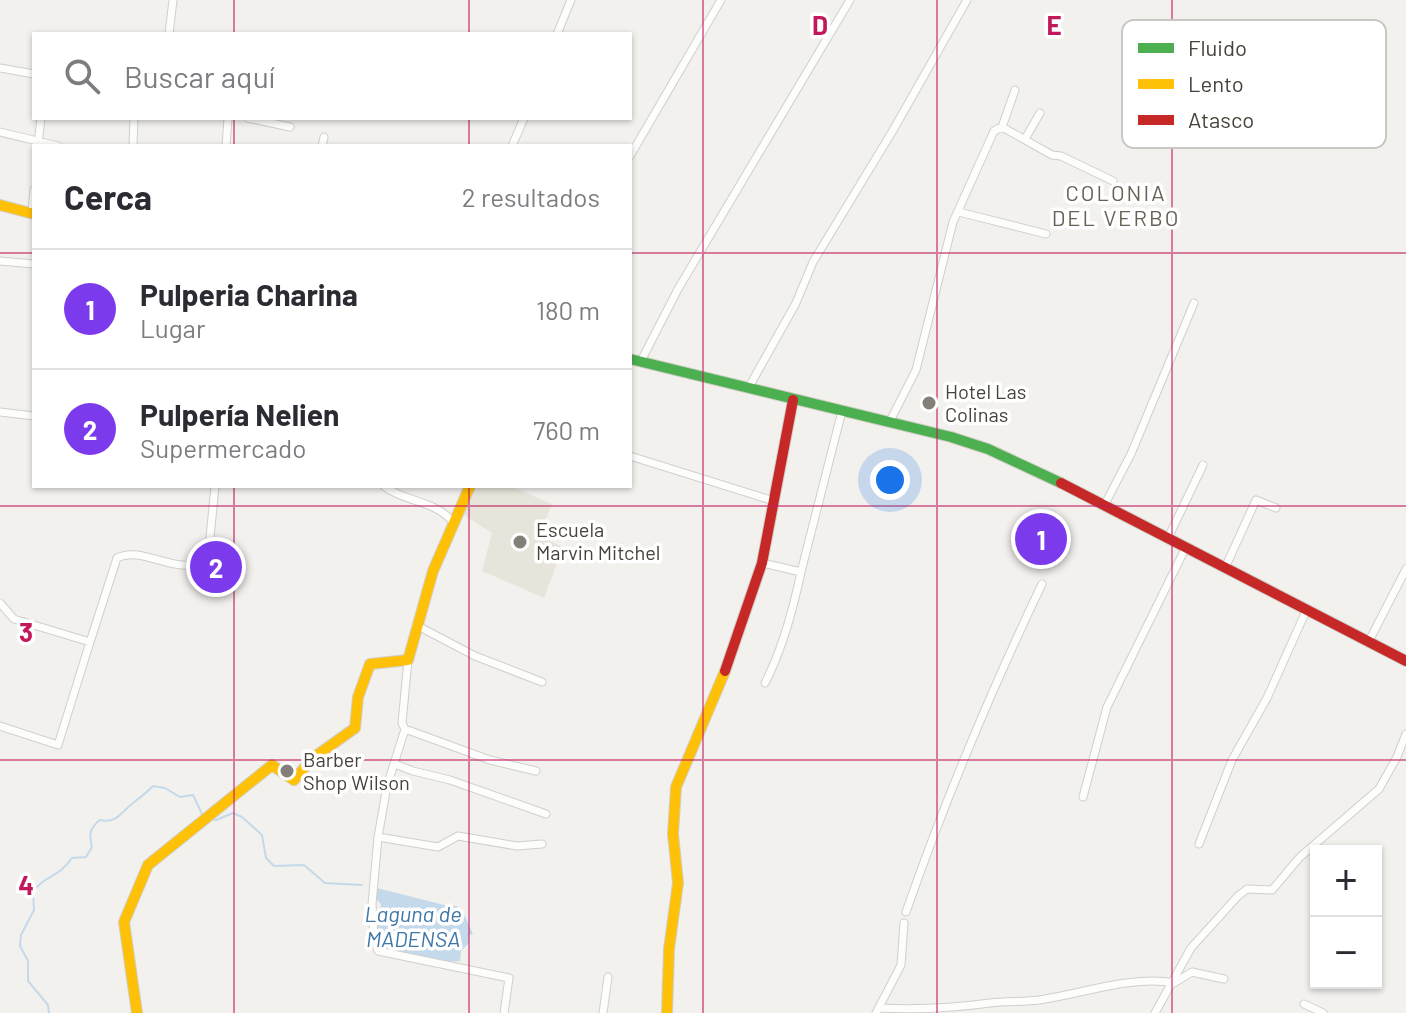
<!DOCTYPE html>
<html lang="es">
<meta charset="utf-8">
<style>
body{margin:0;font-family:Barlow,sans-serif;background:#f2f2f3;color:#2b2b33}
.controls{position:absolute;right:24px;bottom:24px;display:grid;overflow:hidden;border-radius:0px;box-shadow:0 2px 6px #0004}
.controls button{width:72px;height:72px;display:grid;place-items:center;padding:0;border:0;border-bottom:2px solid #e1e1e2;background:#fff;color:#2b2b33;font:40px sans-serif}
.you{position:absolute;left:890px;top:480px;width:28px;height:28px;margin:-20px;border:6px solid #fff;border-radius:50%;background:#1a73e8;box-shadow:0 0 0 12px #1a73e833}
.badge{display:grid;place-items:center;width:52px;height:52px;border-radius:50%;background:#7c3aed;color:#fff;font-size:26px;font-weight:700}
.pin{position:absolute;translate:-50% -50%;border:4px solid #fff;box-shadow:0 2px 8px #0006}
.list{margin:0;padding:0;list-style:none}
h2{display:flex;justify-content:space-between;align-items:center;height:104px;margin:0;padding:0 32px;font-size:34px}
h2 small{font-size:26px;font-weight:400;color:#7c7c81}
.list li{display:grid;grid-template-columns:52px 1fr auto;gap:24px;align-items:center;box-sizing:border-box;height:120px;padding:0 32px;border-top:2px solid #e1e1e2}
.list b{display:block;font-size:30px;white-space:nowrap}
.list p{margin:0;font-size:26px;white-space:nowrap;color:#7c7c81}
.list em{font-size:26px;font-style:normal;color:#7c7c81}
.icon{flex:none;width:44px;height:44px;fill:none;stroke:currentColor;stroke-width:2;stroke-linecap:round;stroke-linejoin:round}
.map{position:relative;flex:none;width:1406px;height:1013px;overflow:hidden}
.search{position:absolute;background:#fff;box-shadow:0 2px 6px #0004;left:32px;top:32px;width:600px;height:88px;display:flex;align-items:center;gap:20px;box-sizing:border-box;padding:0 28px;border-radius:0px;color:#7c7c81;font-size:30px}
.panel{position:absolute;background:#fff;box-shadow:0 2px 6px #0004;left:32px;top:144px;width:600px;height:344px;border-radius:0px}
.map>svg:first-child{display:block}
.education{fill:#e7e5db}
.water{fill:#c4d9ea}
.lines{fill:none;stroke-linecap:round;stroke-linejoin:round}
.stream{stroke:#c4d9ea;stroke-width:2}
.street-casing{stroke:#d0cfcb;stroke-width:9}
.fast-casing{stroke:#d0cec6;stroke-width:12}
.slow-casing{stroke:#d0cec6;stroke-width:12}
.jam-casing{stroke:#d0cec6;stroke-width:12}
.street{stroke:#fdfdfc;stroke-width:7}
.fast{stroke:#4caf50;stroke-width:10}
.slow{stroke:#ffc107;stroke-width:10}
.jam{stroke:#c62828;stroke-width:10}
.grid{fill:none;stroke:#c2185b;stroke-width:2;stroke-opacity:0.55}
.poi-dot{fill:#848079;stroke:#fff;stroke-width:3}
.labels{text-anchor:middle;stroke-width:7;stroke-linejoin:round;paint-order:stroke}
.poi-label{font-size:20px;fill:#48433a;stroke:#fff;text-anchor:start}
.neighbourhood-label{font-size:22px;letter-spacing:2px;fill:#696153;stroke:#fff}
.water-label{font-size:22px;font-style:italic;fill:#3f77a8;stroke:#fff}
.key{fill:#fff;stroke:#c8c7c4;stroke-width:2}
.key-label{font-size:22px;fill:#48433a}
.grid-label{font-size:26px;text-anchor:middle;font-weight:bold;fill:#c2185b;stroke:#fff;stroke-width:7;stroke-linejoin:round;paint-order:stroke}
</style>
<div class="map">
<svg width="1406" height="1013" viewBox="0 0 1406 1013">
<rect width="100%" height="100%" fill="#f2f1ee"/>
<path class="education" d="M475,486H510L552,504L539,536L563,547L544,598L482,571L492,533L462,514Z"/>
<path class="water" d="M377,888L444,905L457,906L464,914L473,934L469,935V943L461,951L460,961L447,962L382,947C373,932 378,920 381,904L375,898Z"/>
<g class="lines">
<path class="stream" d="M210,819L216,820L233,813L242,817L262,835L266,858L274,866L304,865L325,883L362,885
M49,1013L48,1005L28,981V961L20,946L21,935L34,910L33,891C48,873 57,879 72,858L86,857L92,847C89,836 89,828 100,820C117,824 121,812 133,803C141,797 145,794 153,786L165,788L180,797L193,795L202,814"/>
<defs>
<path id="street" d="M169,34L173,0
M557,34L571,0
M0,68L34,74
M248,118L290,127
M1002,127L1015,90
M0,132L58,146
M1025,139L1040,113
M38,144L41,118
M133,146L134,118
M226,146L228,118
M322,146L324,137
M512,146L524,118
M630,156L721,0
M959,212L1046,234
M32,213L34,190
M0,261L34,264
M641,361L678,289L850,0
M749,387L796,303L813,262L892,132L967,0
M0,412L34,416
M889,423L916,370L953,222L994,131L1002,127L1052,155L1061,156L1113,181
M630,456L774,501
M384,486C404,502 434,500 452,521
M1105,504L1131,454L1194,303
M1168,538L1203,465
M762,563L801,572L842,411
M1225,568L1256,500L1276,508
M0,603L14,619L90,642L117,558C143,544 181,580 208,558L215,486
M416,625L475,656L542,682
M1368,643L1406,569
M408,660L402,723L405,729L387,786L378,837L372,904L374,938L378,951L509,978L504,1013
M765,683C783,648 793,610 801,572
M0,726L58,745L90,642
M405,729L490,760L536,771
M395,764L413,771L450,780L546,814
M1083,797L1107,707L1186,547
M378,837L438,847L458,836L517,846L542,844
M1199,844L1232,760L1267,698L1306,611
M906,912C945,800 991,691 1042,584
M1304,1004L1323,1013
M880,1008C918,1010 953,1008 990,1003C1006,1001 1023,1002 1039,1000C1081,994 1133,975 1174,983L1192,972L1224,979
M603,1013L608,977
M876,1013L901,965L904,923
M1155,1013L1191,948L1238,896L1247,889L1272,890L1300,857L1379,789L1397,757L1406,734"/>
<path id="fast" d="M630,359L951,437L988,449L1061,483"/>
<path id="slow" d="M0,205L34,214
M137,1013L124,922L148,865L272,765L294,780L313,758L355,728L358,697L370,664L408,660L433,571L470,486
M667,1013L669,949L678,883L673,834L676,787L725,671"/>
<path id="jam" d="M1061,483L1406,661
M725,671L762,563L793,400"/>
</defs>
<use href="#street" class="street-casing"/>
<use href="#fast" class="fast-casing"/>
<use href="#slow" class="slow-casing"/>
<use href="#jam" class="jam-casing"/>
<use href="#street" class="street"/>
<use href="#fast" class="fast"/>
<use href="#slow" class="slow"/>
<use href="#jam" class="jam"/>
</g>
<path class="grid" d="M234,0V34M469,0V34M703,0V1013M937,0V1013M1172,0V1013M234,118V146M469,118V146M0,253H34M630,253H1406M234,486V1013M469,486V1013M0,506H1406M0,760H1406"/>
<g class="poi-dot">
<circle cx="929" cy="403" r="8"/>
<circle cx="520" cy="542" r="8"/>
<circle cx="287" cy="771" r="8"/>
</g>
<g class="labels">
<g class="poi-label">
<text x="945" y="399">Hotel Las<tspan x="945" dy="23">Colinas</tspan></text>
<text x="536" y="537">Escuela<tspan x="536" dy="23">Marvin Mitchel</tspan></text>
<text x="303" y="767">Barber<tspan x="303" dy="23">Shop Wilson</tspan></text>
</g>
<g class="neighbourhood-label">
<text x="1116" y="201">COLONIA<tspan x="1116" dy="25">DEL VERBO</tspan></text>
</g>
<g class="water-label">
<text x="413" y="922">Laguna de<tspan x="413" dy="25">MADENSA</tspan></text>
</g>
</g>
<rect x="1122" y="20" width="264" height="128" rx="12" class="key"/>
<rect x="1138" y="43" width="36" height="10" fill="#4caf50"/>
<rect x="1138" y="79" width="36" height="10" fill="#ffc107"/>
<rect x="1138" y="115" width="36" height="10" fill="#c62828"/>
<g class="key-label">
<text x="1188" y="56">Fluido</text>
<text x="1188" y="92">Lento</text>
<text x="1188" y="128">Atasco</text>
</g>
<g class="grid-label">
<text x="820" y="35">D</text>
<text x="1054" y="35">E</text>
<text x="26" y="642">3</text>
<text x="26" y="895">4</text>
</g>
</svg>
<div class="controls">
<button>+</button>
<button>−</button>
</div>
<div class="you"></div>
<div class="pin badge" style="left:1041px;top:539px">1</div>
<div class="pin badge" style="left:216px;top:567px">2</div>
<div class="search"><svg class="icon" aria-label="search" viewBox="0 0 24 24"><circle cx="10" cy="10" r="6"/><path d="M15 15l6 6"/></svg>Buscar aquí</div>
<section class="panel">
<h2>Cerca<small>2 resultados</small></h2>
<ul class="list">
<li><span class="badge">1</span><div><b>Pulperia Charina</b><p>Lugar</p></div><em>180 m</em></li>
<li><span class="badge">2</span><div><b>Pulpería Nelien</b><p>Supermercado</p></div><em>760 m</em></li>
</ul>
</section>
</div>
